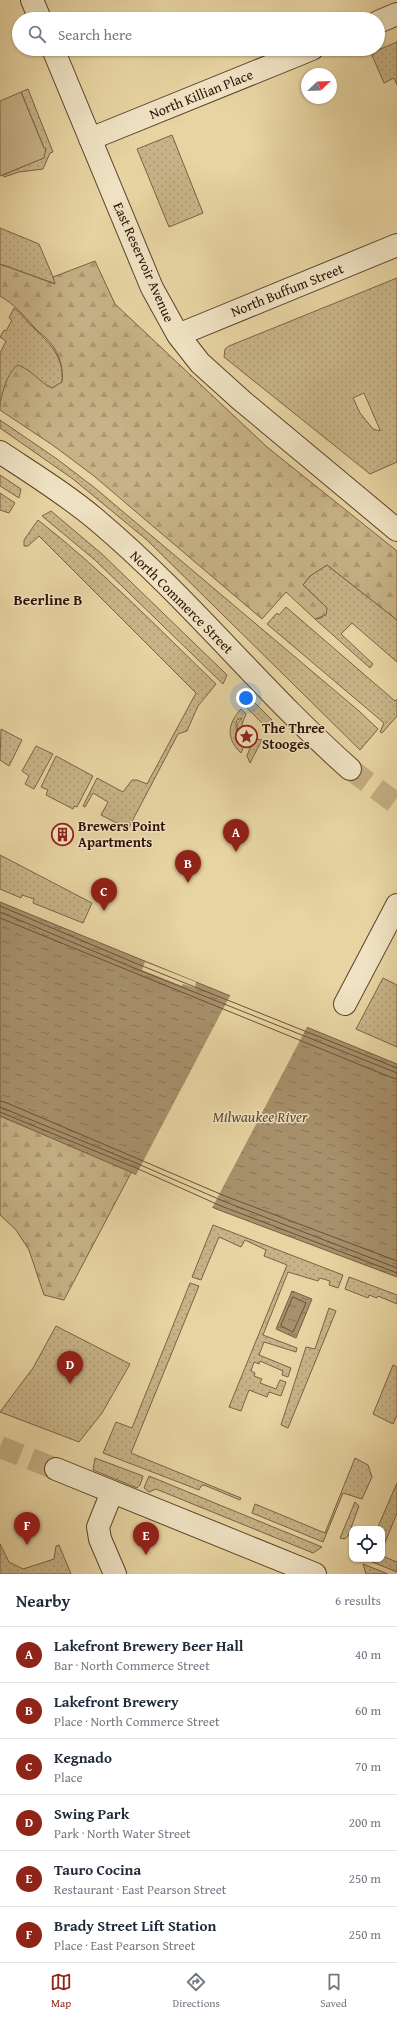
<!DOCTYPE html>
<meta charset="utf-8">
<style>
body{margin:0;font-family:"Gentium Book Plus",serif;background:#f2f2f3;color:#1f2937}
.controls{position:absolute;right:12px;bottom:12px;display:grid;overflow:hidden;border-radius:8px;box-shadow:0 1px 3px #0004}
.controls button{width:36px;height:36px;display:grid;place-items:center;padding:0;border:0;border-bottom:1px solid #e0e1e3;background:#fff;color:#1f2937;font:20px sans-serif}
.compass{position:absolute;left:301px;top:68px;width:36px;height:36px;border-radius:50%;background:#fff;box-shadow:0 1px 3px #0004;rotate:67deg}
.you{position:absolute;left:246px;top:698px;width:14px;height:14px;margin:-10px;border:3px solid #fff;border-radius:50%;background:#1a73e8;box-shadow:0 0 0 6px #1a73e833}
.badge{display:grid;place-items:center;width:26px;height:26px;border-radius:50%;background:#8f2418;color:#fff;font-size:13px;font-weight:700}
.pin{position:absolute;translate:-50% -33px;filter:drop-shadow(0 1px 2px #0008)}
.pin::after{content:'';position:absolute;top:21px;width:14px;height:12px;background:inherit;clip-path:polygon(0 0,100% 0,50% 100%)}
.list{margin:0;padding:0;list-style:none}
h2{display:flex;justify-content:space-between;align-items:center;height:52px;margin:0;padding:0 16px;font-size:17px}
h2 small{font-size:13px;font-weight:400;color:#747a83}
.list li{display:grid;grid-template-columns:26px 1fr auto;gap:12px;align-items:center;box-sizing:border-box;height:56px;padding:0 16px;border-top:1px solid #e0e1e3}
.list b{display:block;font-size:15px;white-space:nowrap}
.list p{margin:0;font-size:13px;white-space:nowrap;color:#747a83}
.list em{font-size:13px;font-style:normal;color:#747a83}
.icon{flex:none;width:22px;height:22px;fill:none;stroke:currentColor;stroke-width:2;stroke-linecap:round;stroke-linejoin:round}
.map{position:relative;flex:none;width:397px;height:1574px;overflow:hidden}
.search{position:absolute;background:#fff;box-shadow:0 1px 3px #0004;left:12px;right:12px;top:12px;height:44px;display:flex;align-items:center;gap:10px;box-sizing:border-box;padding:0 14px;border-radius:22px;color:#747a83;font-size:15px}
.sheet{height:388px;background:#fff}
nav{display:flex;justify-content:space-around;align-items:center;box-sizing:border-box;height:56px;border-top:1px solid #e0e1e3;background:#fff;font-size:11px;color:#747a83}
nav a{display:grid;justify-items:center;gap:2px}
nav .on{color:#8f2418}
.map>svg:first-child{display:block}
.grass{fill:url(#grass-dots);stroke:#7a6246;fill-rule:evenodd}
.forest{fill:url(#forest-firs);stroke:#7a6246}
.garden{fill:#c7b387;stroke:#7a6246}
.water{fill:url(#water-ripples);stroke:#765d42}
.pier{fill:#e7d4a2}
.lines{fill:none;stroke-linecap:round;stroke-linejoin:round}
.shore{stroke:#6a5038;stroke-width:1}
.minor-tunnel{stroke:#c2ad82;stroke-width:22;stroke-dasharray:22 11;stroke-linecap:butt}
.minor-casing{stroke:#5b412c;stroke-width:24}
.minor{stroke:#efe3c3;stroke-width:22}
.labels{text-anchor:middle;stroke-width:3;stroke-linejoin:round;paint-order:stroke}
.street-label{font-size:14px;fill:#2c1004;stroke:#efe3c3}
.poi-label{font-size:14px;font-weight:bold;fill:#2c1004;stroke:#efe3c3;text-anchor:start}
.neighbourhood-label{font-size:15px;font-weight:bold;fill:#2c1004;stroke:#efe3c3}
.water-label{font-size:15px;font-style:italic;fill:#5d442e;stroke:#efe3c3}
</style>
<div class="map">
<svg width="397" height="1574" viewBox="0 0 397 1574">
<defs>
<pattern id="grass-dots" width="8" height="8" patternUnits="userSpaceOnUse"><rect width="8" height="8" fill="#c7b387"/><path d="M2 2h.1M6 6h.1" fill="none" stroke="#ab9973" stroke-width="1.8" stroke-linecap="round"/></pattern>
<pattern id="forest-firs" width="22" height="20" patternUnits="userSpaceOnUse"><rect width="22" height="20" fill="#c7b387"/><path d="M5 1l3.5 6h-7zM16 11l3.5 6h-7z" fill="#ab9973"/></pattern>
<pattern id="water-ripples" width="26" height="14" patternUnits="userSpaceOnUse"><rect width="26" height="14" fill="#a7916c"/><path d="M2 4q2-2 4 0t4 0M15 11q2-2 4 0t4 0" fill="none" stroke="#887557"/></pattern>
</defs>
<rect width="100%" height="100%" fill="#e7d4a2"/>
<filter id="stains"><feTurbulence type="fractalNoise" baseFrequency=".005" numOctaves="4"/><feColorMatrix values="0 0 0 0 .2 0 0 0 0 .09 0 0 0 0 .02 0 0 0 .5 -.17"/></filter>
<radialGradient id="worn" r=".72"><stop offset=".6" stop-color="#630" stop-opacity="0"/><stop offset="1" stop-color="#630" stop-opacity=".3"/></radialGradient>
<path class="grass" d="M397,42V85L394,78L384,83L371,53Z
M28,89L53,152L50,153L43,169L19,172L4,177L3,175L43,158L44,148L21,92Z
M172,135L203,213L169,227L137,149Z
M0,228L39,244L56,284L0,264Z
M397,278V462L370,474L224,357L225,349L229,346ZM364,393L380,430V431L373,429L360,413L353,398Z
M14,308C22,314 28,323 36,330C52,345 64,359 62,382L52,388L41,383L27,369L0,401V353L6,341L0,337L4,330L6,331L12,320L9,318Z
M0,420L57,459L95,488L359,711L378,729L360,750L147,540L73,479L0,428Z
M0,475L21,489L19,498L0,486Z
M0,493L15,503L9,513L0,510Z
M51,511L102,554L225,673L227,675L223,684L95,560L42,516Z
M38,520C102,570 158,628 216,684L198,706L187,731L178,734L128,829L101,815L108,802L93,793L85,807L83,806L97,778L123,792L132,780H137L147,784L196,693L39,536L28,546H24V540Z
M327,565L397,620V662L352,623L341,634L373,664L370,668L315,619L321,618L327,608L303,585L310,576Z
M286,607L395,701L397,699V716L382,733L380,732L384,723L267,624L277,613L279,615Z
M250,698L272,720L267,728L241,702Z
M241,709L246,714L242,724C244,735 251,739 262,740L250,763L247,756L251,745C243,740 237,734 237,724L242,718L237,720C233,730 240,736 245,743L241,753C226,739 227,724 241,709Z
M1,729L22,740L9,766L0,760Z
M36,746L53,754L34,789L25,784L29,776L22,771Z
M56,756L93,776L77,807L74,806L73,809L46,795L48,790L41,787Z
M0,855L92,903L83,923L33,903L34,899L22,895L21,898L0,889Z
M383,978L397,985V1047L356,1029Z
M213,1225L343,1275L338,1288L329,1285L330,1281L320,1278L318,1281L288,1272L263,1335L297,1348L296,1352L264,1342L259,1355L291,1368L288,1377L282,1375L283,1371L260,1361L259,1364L254,1362L251,1371L255,1373L254,1376L262,1379L260,1383L276,1389L280,1380L286,1382L281,1396L269,1392L267,1397L249,1390L241,1411L229,1407L287,1265L264,1256L266,1250L245,1240L241,1247L219,1237L201,1280L192,1277Z
M349,1277L397,1295V1304L378,1296L377,1298L369,1295L368,1298L345,1289Z
M190,1283L199,1286L131,1453L241,1498L240,1500L204,1485L201,1486L199,1490L103,1453L116,1422L132,1428Z
M329,1308L336,1311L288,1428L281,1425L306,1347L315,1349Z
M56,1326L130,1364L102,1413L79,1442L0,1412L33,1368Z
M393,1365L397,1367V1415L393,1424L373,1414Z
M95,1458L143,1476L140,1485L137,1488L93,1470Z
M355,1458L368,1465L372,1477L362,1499L343,1493L323,1542L252,1513L255,1504L325,1533Z
M149,1476L322,1547L313,1553L156,1489L149,1492L144,1488Z
M397,1483V1513L382,1550V1529H377Z
M355,1502L359,1506L348,1536L345,1539L340,1538Z
M0,1544L9,1562L23,1569L54,1559L56,1546L59,1545L71,1574H0Z
M382,1556L397,1562V1572L365,1559H382Z
M363,1564L388,1574H366Z"/>
<path class="forest" d="M95,261L115,304L267,447L397,551V620L327,565L310,576L303,585L327,608L326,615L315,619L286,592L262,619L94,476L54,446L0,410C0,397 7,372 18,365C32,370 39,382 52,388L62,382C64,366 58,349 45,337C42,334 37,331 34,327C24,316 13,303 0,296V264L55,284L53,277Z
M0,1116L132,1171L64,1300L44,1295L29,1250L16,1230L0,1215Z"/>
<path class="garden" d="M21,92L44,148H46L44,158L0,176V101Z"/>
<path class="water" d="M0,902L397,1064V1277L219,1210L0,1116Z
M292,1291L312,1299L296,1338L276,1329Z"/>
<path class="pier" d="M145,962L196,982L195,988L183,984L182,986L142,970Z
M231,994L308,1025L212,1208L136,1175Z"/>
<g class="lines">
<path class="shore" d="M0,906L135,963L397,1068
M0,912L134,968L397,1073
M0,918L390,1077L397,1079
M0,1101L7,1103L225,1196L397,1261
M0,1107L136,1163L223,1201L397,1268
M0,1112L134,1167L221,1206L397,1273
M293,1297L306,1303L293,1332L281,1326Z"/>
<path class="minor-tunnel" d="M350,769L397,804
M0,1447L56,1469"/>
<defs>
<path id="minor" d="M32,0L40,19
M378,22L397,14
M53,49L152,288L178,335L200,363L241,400L397,530
M90,139L312,49
M178,335L397,245
M0,452C33,474 69,496 99,522C189,598 262,691 350,769
M345,1004L397,905
M56,1469L315,1574
M112,1492L98,1527L100,1539L115,1574"/>
</defs>
<use href="#minor" class="minor-casing"/>
<use href="#minor" class="minor"/>
</g>
<defs>
<symbol id="sight-ring" viewBox="-11 -11 22 22"><circle r="9.5" fill="#efe3c3" stroke="#8f2418" stroke-width="1.5"/><path d="M0-6L1.8-2.2L6-1.7L2.9 1.2L3.7 5.4L0 3.3L-3.7 5.4L-2.9 1.2L-6-1.7L-1.8-2.2Z" fill="#8f2418"/></symbol>
<symbol id="building-ring" viewBox="-11 -11 22 22"><circle r="9.5" fill="#efe3c3" stroke="#8f2418" stroke-width="1.5"/><path d="M-4-6H4V6H1V3H-1V6H-4ZM-2.5-4.3h1.7v1.8h-1.7ZM.8-4.3h1.7v1.8H.8ZM-2.5-1h1.7V.8h-1.7ZM.8-1h1.7V.8H.8Z" fill="#8f2418"/></symbol>
</defs>
<g fill-rule="evenodd">
<use href="#sight-ring" x="234" y="724" width="25" height="25"/>
<use href="#building-ring" x="50" y="822" width="25" height="25"/>
</g>
<g class="labels">
<g class="street-label">
<text transform="translate(201 94) rotate(-22)" y="5">North Killian Place</text>
<text transform="translate(144 262) rotate(66)" y="5">East Reservoir Avenue</text>
<text transform="translate(287 290) rotate(-22)" y="5">North Buffum Street</text>
<text transform="translate(182 602) rotate(45)" y="5">North Commerce Street</text>
</g>
<g class="poi-label">
<text x="262" y="733">The Three<tspan x="262" dy="16">Stooges</tspan></text>
<text x="78" y="831">Brewers Point<tspan x="78" dy="16">Apartments</tspan></text>
</g>
<g class="neighbourhood-label">
<text x="48" y="605">Beerline B</text>
</g>
<g class="water-label">
<text x="260" y="1122">Milwaukee River</text>
</g>
</g>
<rect width="100%" height="100%" filter="url(#stains)"/>
<rect width="100%" height="100%" fill="url(#worn)"/>
</svg>
<div class="controls">
<button><svg class="icon" aria-label="locate" viewBox="0 0 24 24"><circle cx="12" cy="12" r="6"/><path d="M12 2v4M12 18v4M2 12h4M18 12h4"/></svg></button>
</div>
<svg class="compass" viewBox="-18 -18 36 36"><path d="M0-13l5 13h-10z" fill="#e53935"/><path d="M0 13l5-13h-10z" fill="#747a83"/></svg>
<div class="you"></div>
<div class="pin badge" style="left:236px;top:852px">A</div>
<div class="pin badge" style="left:188px;top:883px">B</div>
<div class="pin badge" style="left:104px;top:911px">C</div>
<div class="pin badge" style="left:70px;top:1384px">D</div>
<div class="pin badge" style="left:146px;top:1555px">E</div>
<div class="pin badge" style="left:27px;top:1545px">F</div>
<div class="search"><svg class="icon" aria-label="search" viewBox="0 0 24 24"><circle cx="10" cy="10" r="6"/><path d="M15 15l6 6"/></svg>Search here</div>
</div>
<section class="sheet">
<h2>Nearby<small>6 results</small></h2>
<ul class="list">
<li><span class="badge">A</span><div><b>Lakefront Brewery Beer Hall</b><p>Bar · North Commerce Street</p></div><em>40 m</em></li>
<li><span class="badge">B</span><div><b>Lakefront Brewery</b><p>Place · North Commerce Street</p></div><em>60 m</em></li>
<li><span class="badge">C</span><div><b>Kegnado</b><p>Place</p></div><em>70 m</em></li>
<li><span class="badge">D</span><div><b>Swing Park</b><p>Park · North Water Street</p></div><em>200 m</em></li>
<li><span class="badge">E</span><div><b>Tauro Cocina</b><p>Restaurant · East Pearson Street</p></div><em>250 m</em></li>
<li><span class="badge">F</span><div><b>Brady Street Lift Station</b><p>Place · East Pearson Street</p></div><em>250 m</em></li>
</ul>
</section>
<nav>
<a class="on"><svg class="icon" aria-label="map" viewBox="0 0 24 24"><path d="M3 6l6-2 6 2 6-2v14l-6 2-6-2-6 2zM9 4v14M15 6v14"/></svg>Map</a>
<a><svg class="icon" aria-label="directions" viewBox="0 0 24 24"><path d="M12 3l9 9-9 9-9-9zM9 14v-3h6M13 9l2 2-2 2"/></svg>Directions</a>
<a><svg class="icon" aria-label="saved" viewBox="0 0 24 24"><path d="M7 4h10v16l-5-4-5 4z"/></svg>Saved</a>
</nav>
